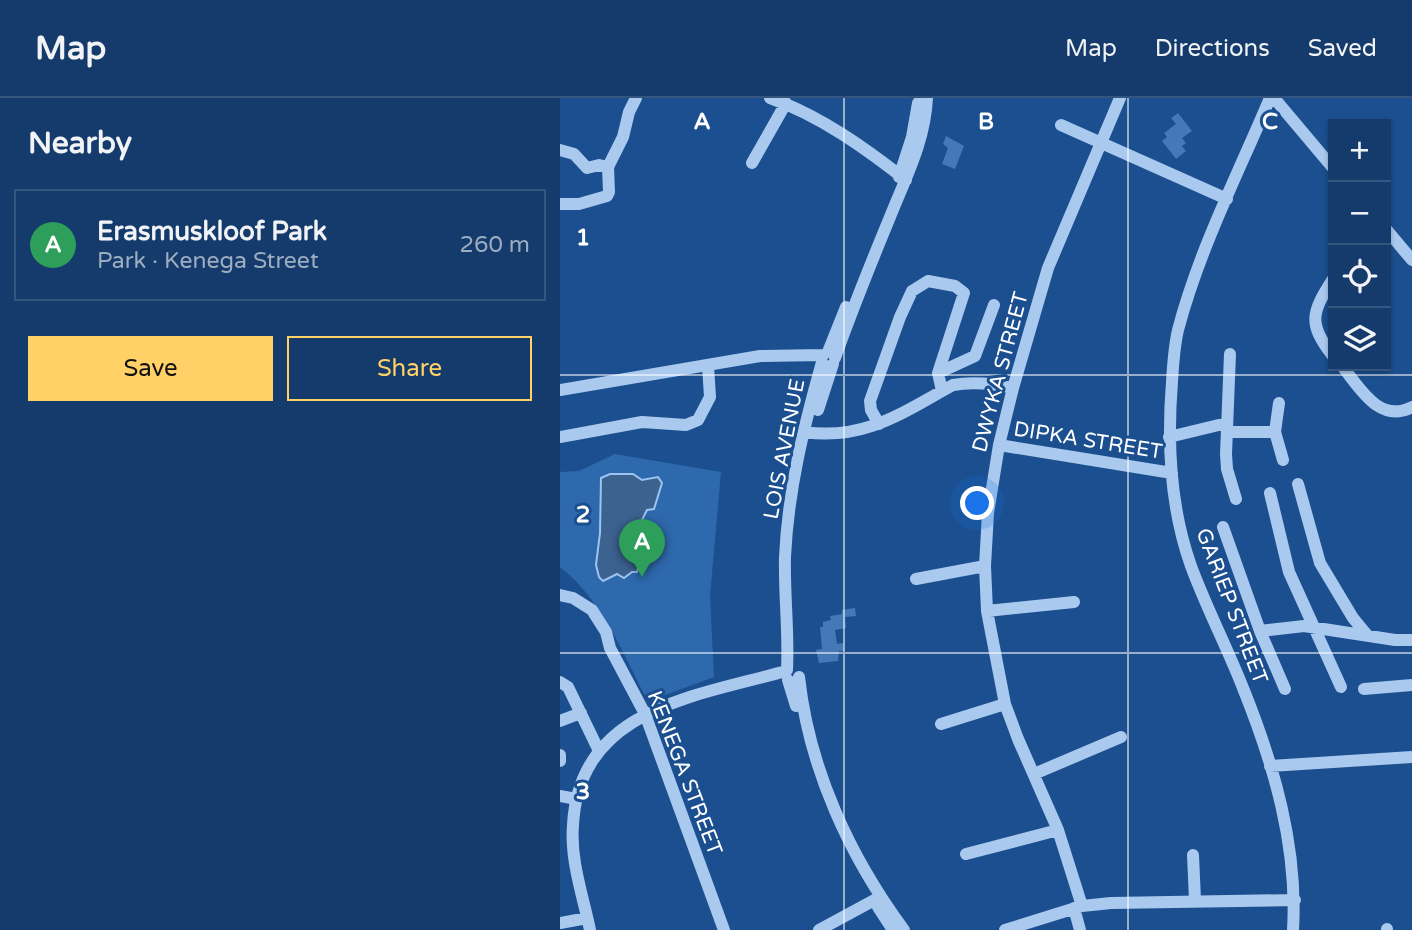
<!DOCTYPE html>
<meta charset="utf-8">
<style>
body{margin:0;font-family:"Varela Round",sans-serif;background:#1d4271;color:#f1f3f6}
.controls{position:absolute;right:21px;top:21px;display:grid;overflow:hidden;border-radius:0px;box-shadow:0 2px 5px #0004}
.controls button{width:63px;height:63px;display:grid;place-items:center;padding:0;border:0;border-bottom:2px solid #33557e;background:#143b6b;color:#f1f3f6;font:35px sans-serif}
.you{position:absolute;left:418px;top:406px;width:24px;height:24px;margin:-18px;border:5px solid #fff;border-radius:50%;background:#1a73e8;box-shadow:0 0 0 10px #1a73e833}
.badge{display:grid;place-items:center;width:46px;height:46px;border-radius:50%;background:#ffd166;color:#fff;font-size:23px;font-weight:700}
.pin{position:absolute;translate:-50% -58px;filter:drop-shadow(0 2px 4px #0008)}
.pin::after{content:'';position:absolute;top:37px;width:24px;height:21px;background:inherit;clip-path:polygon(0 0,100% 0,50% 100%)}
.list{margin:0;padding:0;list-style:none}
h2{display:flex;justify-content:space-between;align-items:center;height:91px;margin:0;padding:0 28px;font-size:30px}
h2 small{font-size:23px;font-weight:400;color:#9dadc1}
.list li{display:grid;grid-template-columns:46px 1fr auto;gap:21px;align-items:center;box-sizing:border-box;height:112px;margin:0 14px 14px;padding:0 14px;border:2px solid #33557e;border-radius:0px}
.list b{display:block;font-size:26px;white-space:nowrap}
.list p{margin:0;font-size:23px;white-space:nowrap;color:#9dadc1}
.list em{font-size:23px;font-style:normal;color:#9dadc1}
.actions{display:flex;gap:14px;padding:21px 28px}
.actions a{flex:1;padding:16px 0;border:2px solid #ffd166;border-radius:0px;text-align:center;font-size:24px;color:#ffd166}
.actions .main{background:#ffd166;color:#111}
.icon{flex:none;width:38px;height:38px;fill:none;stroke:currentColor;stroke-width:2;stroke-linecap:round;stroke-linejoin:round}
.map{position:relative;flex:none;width:852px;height:832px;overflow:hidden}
header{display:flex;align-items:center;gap:42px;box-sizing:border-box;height:98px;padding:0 35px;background:#143b6b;border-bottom:2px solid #33557e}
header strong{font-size:33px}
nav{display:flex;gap:38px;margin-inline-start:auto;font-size:24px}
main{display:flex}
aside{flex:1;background:#143b6b}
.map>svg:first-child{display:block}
.green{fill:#2e69ad}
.water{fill:#3c6290;stroke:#9cc4f0;stroke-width:2}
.building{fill:#4478b7}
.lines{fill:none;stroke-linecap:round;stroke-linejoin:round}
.minor{stroke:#a9c9ee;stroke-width:12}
.grid{fill:none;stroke:#fff;stroke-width:2;stroke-opacity:0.55}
.labels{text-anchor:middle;stroke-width:6;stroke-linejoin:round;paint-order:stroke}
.street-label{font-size:21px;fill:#fff;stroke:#1b4f8f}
.grid-label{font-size:23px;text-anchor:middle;font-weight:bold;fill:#fff;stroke:#1b4f8f;stroke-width:6;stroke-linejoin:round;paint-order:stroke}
</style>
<header>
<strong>Map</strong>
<nav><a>Map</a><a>Directions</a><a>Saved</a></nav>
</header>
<main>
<aside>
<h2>Nearby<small></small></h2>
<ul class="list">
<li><span class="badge" style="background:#2e9e5b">A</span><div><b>Erasmuskloof Park</b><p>Park · Kenega Street</p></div><em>260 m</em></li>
</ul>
<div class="actions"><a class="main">Save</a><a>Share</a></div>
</aside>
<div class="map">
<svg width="852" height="832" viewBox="0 0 852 832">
<rect width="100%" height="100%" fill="#1b4f8f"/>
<path class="green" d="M55,356L161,374L150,498L154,579L97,600L84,596C62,552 40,500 0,469V374L19,373Z"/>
<path class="water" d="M50,376H73L82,382L98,379L102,385L94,411L87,412L79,428L87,436L77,474H72L64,480L57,476L43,483L39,479L36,467L40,435L41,380Z"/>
<path class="building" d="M618,15L632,33L622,40L626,45L622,48L626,53L616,61L602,43L607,39L604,35L616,26L611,20Z
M386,38L404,48L395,71L382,66L388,50L383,46Z
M295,510L296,518L285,519L286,530L275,532L277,546L283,545L284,553H279L278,563L259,565L256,552L262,551L260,529H263V524L271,522L270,518L282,516V512Z"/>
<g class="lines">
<path class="minor" d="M210,0C259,17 305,50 346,82
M710,0C678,76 639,152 618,232C614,249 613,267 612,284C607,346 610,409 631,468C646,509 667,549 683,590C714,667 738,749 733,832
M714,0L773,70
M501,27L667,101
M0,52L14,56L27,70L39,67L48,69
M192,65L226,5
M339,79L352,39L358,5
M0,106H19L47,98L49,94L48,69L63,39L69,14L76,0
M826,131L852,162
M773,181C752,214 747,225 773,258
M268,254L286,209
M670,256L666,356L667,371L676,401
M275,260C292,212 311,165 330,119C346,79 365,43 367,0
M782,268C800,290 819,326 852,309
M378,275L415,258L434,207
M0,292L200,258L263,257
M258,312L273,266
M319,326L311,312L310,303L340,219L352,193L368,183L395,188L404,195L378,275L382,293
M244,334C305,343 343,314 393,287C414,283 432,286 453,290
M667,334H715L723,362
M715,334L719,305
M0,339L82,324L126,327L138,322L150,299L148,267
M609,339L667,325
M439,347L612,375
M738,386L760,465L793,520L807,537
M710,395L729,474L781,589
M663,429L700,533L744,528L835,542H852
M356,481L425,468
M0,497L13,500L32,512L46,534L50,550L85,616L164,832
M427,513L514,504
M700,533L725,591
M227,572C229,534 224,497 225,459C228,392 244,328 262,264
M239,579C249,671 290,759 344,832
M228,582L236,608
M0,584L8,589L39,653
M804,591L852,587
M0,623L21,615
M381,626L445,606
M0,657V663
M710,668L852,659
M474,676L561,639
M0,698L16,701
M406,756L498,732
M633,757L635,802
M522,808L498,732L458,641L445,606L427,513L425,468L428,415L439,347L453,290L488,170L560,0
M318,809L333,832
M514,810L520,832
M0,825L27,820
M827,831V832
M30,832C23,798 10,762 13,727C19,610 137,598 226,573
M259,832L320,799
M445,832L522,808L551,805L735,802"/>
</g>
<path class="grid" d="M284,0V832M568,0V832M0,277H852M0,555H852"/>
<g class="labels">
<g class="street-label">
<text transform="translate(440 274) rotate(-75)" y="7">DWYKA STREET</text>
<text transform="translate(528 342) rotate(9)" y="7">DIPKA STREET</text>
<text transform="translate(224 351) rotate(-79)" y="7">LOIS AVENUE</text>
<text transform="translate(672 508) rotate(69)" y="7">GARIEP STREET</text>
<text transform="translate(125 675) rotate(69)" y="7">KENEGA STREET</text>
</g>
</g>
<g class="grid-label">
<text x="142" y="31">A</text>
<text x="426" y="31">B</text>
<text x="710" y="31">C</text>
<text x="23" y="147">1</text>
<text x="23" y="424">2</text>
<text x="23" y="701">3</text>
</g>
</svg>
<div class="controls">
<button>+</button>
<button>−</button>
<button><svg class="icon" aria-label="locate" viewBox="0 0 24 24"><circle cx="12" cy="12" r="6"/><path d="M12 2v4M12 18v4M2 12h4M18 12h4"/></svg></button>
<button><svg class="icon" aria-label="layers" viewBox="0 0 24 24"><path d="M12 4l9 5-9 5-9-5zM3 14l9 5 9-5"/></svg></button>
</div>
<div class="you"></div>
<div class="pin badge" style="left:82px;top:479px;background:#2e9e5b">A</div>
</div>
</main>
